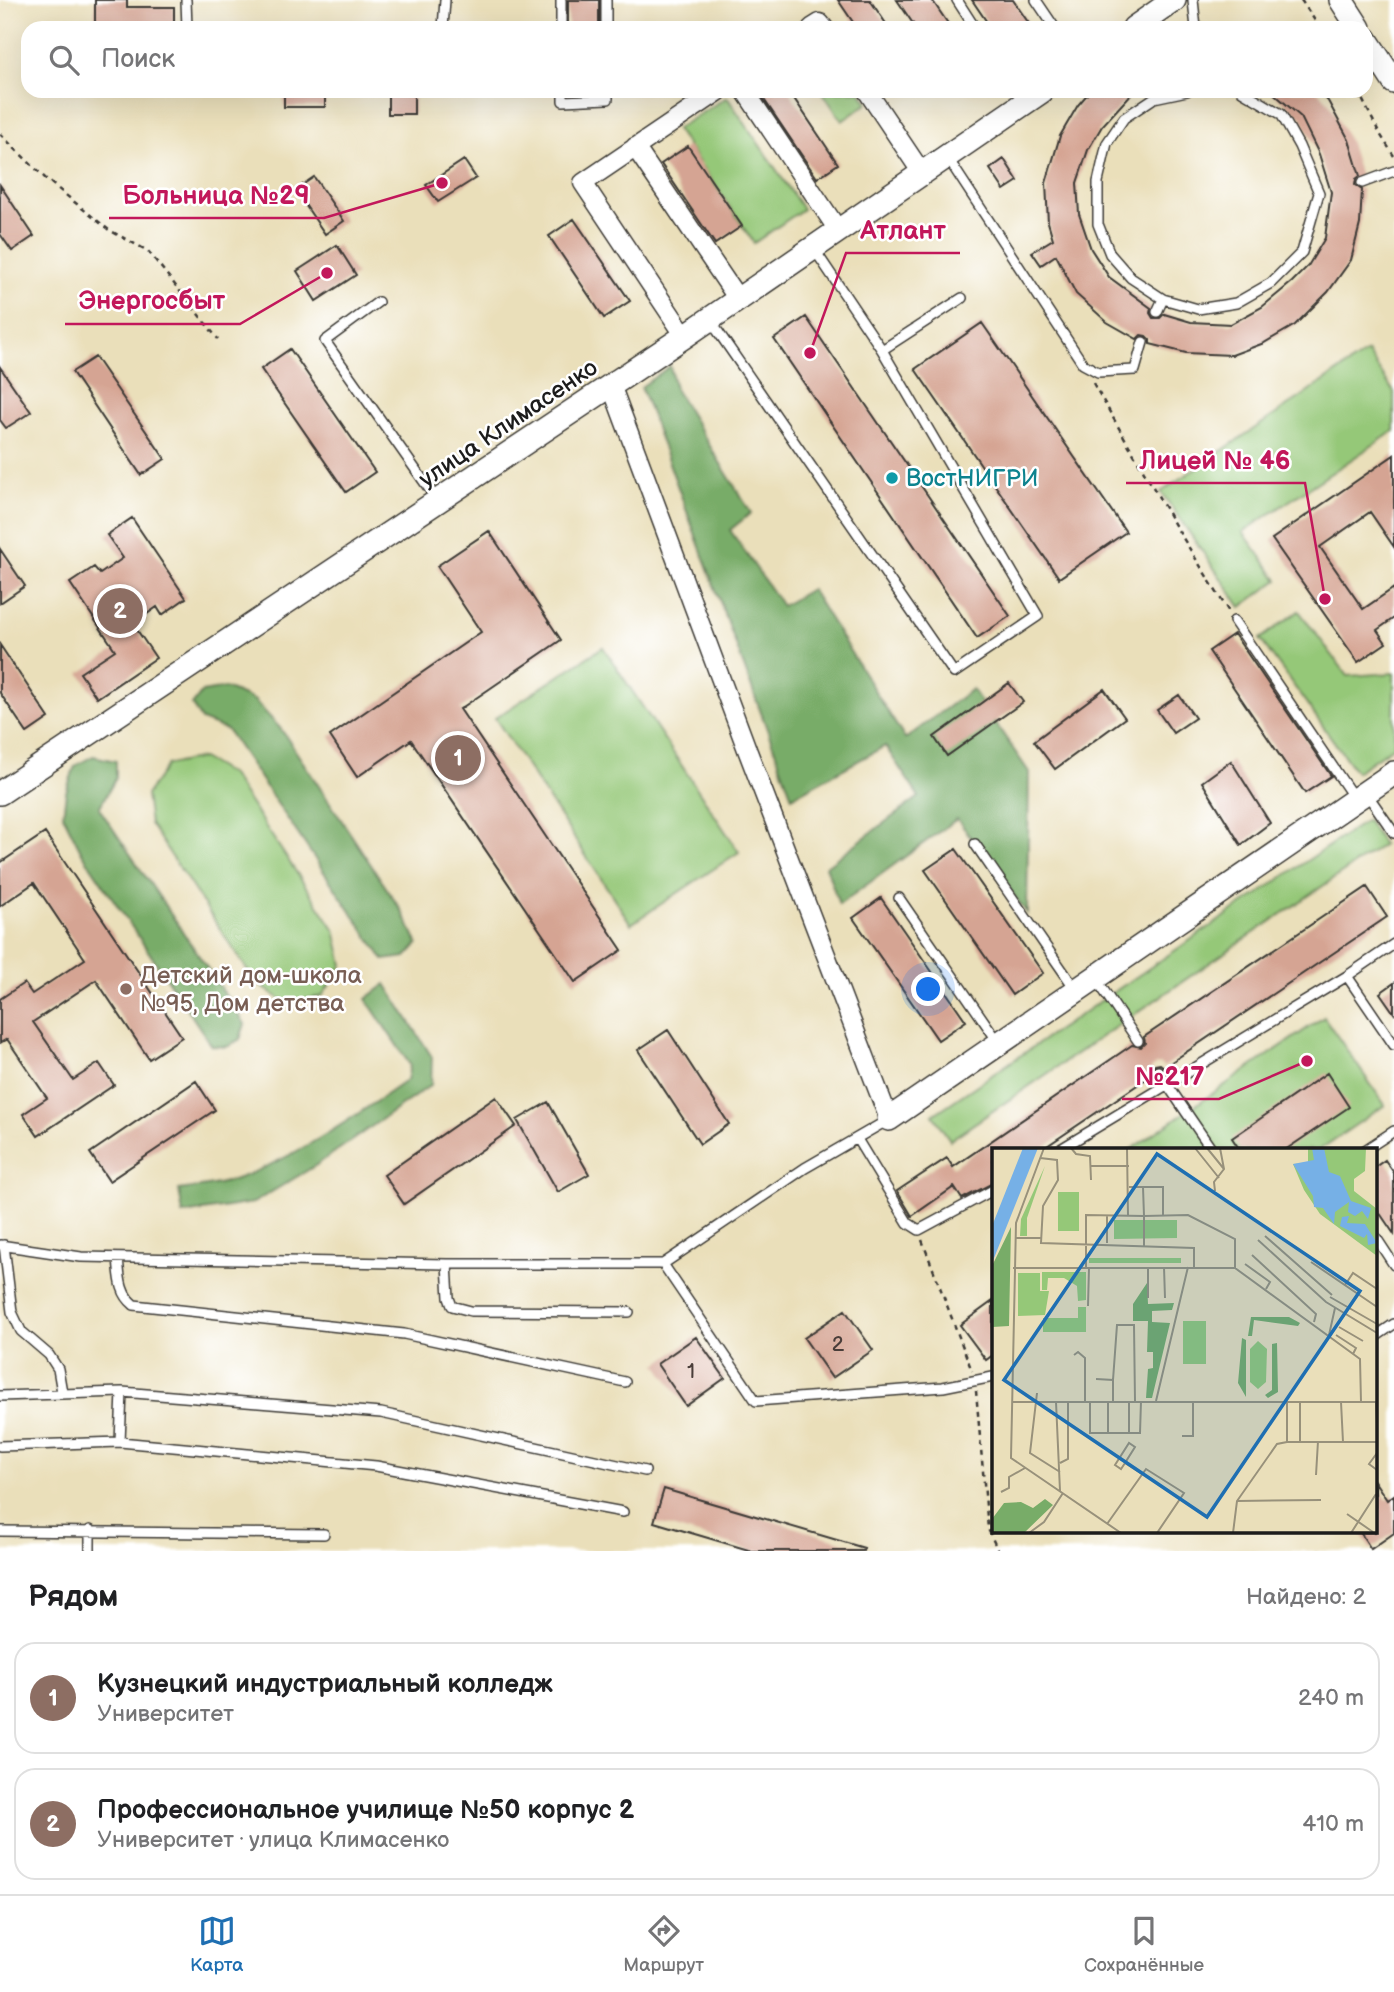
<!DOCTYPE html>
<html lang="ru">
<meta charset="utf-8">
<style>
body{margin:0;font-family:"Balsamiq Sans",sans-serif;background:#f6f6f6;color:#202124}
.you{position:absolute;left:929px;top:990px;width:24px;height:24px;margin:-18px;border:5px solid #fff;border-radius:50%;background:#1a73e8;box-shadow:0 0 0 10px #1a73e833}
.badge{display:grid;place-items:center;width:46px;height:46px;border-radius:50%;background:#1f6fb2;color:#fff;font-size:23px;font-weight:700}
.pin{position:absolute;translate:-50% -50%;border:4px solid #fff;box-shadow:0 2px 7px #0006}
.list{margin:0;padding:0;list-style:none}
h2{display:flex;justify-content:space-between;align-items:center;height:91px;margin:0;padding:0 28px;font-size:30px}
h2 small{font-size:23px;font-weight:400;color:#757577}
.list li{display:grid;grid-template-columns:46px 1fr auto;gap:21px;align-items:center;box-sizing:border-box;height:112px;margin:0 14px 14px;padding:0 14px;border:2px solid #e0e0e0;border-radius:21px}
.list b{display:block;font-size:26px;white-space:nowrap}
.list p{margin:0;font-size:23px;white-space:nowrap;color:#757577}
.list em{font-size:23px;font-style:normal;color:#757577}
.icon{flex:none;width:38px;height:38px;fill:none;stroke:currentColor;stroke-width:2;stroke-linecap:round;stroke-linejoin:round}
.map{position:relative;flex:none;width:1394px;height:1551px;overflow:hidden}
.search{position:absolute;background:#fff;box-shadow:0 7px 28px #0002;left:21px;right:21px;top:21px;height:77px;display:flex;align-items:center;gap:18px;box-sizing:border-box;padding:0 24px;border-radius:21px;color:#757577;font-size:26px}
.sheet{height:343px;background:#fff}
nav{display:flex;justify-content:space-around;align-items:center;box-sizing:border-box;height:98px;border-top:2px solid #e0e0e0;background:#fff;font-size:19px;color:#757577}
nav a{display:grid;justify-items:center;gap:4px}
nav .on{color:#1f6fb2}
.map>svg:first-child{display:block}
.green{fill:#95c878;stroke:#58724a;stroke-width:2}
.forest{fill:#78ac68;stroke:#4a6442;stroke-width:2}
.building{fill:#d5a493}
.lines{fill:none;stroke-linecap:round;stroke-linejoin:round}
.service-casing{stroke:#3b3934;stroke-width:12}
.minor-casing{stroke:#3b3934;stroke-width:21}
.tertiary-casing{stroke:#3b3934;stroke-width:26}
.path{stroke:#3b3934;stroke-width:2.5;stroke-dasharray:5 5;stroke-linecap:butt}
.service{stroke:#fff;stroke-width:9}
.minor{stroke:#fff;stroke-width:18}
.tertiary{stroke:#fff;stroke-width:23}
.culture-dot{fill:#0f9aa8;stroke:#fff;stroke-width:2.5}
.education-dot{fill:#8d6e63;stroke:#fff;stroke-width:2.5}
.labels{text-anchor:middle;stroke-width:5;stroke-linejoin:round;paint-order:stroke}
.number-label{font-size:21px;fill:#4a3e3a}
.street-label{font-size:24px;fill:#1c1c1c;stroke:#fff}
.culture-label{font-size:24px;fill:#0d838f;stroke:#fff;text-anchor:start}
.education-label{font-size:24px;fill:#785e54;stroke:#fff;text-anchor:start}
.inset-road{fill:none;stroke:#98917b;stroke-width:2}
.view{fill:#1f6fb2;fill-opacity:0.15;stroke:#1f6fb2;stroke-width:3.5}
.inset-edge{fill:none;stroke:#1c1c1c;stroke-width:3.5}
.leader{fill:none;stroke:#c2185b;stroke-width:2.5}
.callout-dot{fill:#c2185b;stroke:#fff;stroke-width:2.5}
.callout-label{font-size:26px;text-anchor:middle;font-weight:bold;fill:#c2185b;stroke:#fff;stroke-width:5;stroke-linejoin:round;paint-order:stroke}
</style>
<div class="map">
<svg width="1394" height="1551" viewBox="0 0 1394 1551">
<rect width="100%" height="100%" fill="#fff"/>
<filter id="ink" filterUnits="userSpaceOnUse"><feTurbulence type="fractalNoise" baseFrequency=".0143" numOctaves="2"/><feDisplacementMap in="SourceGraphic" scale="14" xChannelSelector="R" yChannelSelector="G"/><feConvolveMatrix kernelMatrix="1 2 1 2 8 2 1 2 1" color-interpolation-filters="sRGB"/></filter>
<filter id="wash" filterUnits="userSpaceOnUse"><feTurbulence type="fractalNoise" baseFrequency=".00686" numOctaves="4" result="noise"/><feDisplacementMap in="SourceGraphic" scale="28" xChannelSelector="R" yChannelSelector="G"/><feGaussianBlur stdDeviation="1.57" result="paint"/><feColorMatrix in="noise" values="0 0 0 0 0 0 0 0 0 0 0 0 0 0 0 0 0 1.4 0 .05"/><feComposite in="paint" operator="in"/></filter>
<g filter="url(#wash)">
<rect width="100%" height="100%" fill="#eadfba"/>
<path class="green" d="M822,91H860L868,103L842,121Z
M727,97L803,209L754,243L676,129Z
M1367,352L1394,392V431L1243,532L1278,580L1241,607L1161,492Z
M1299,611L1348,676L1394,673V746L1356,772L1260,639Z
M603,647L739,852L631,924L495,718Z
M202,758L231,775L335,930L343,965L322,996L287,1003L256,983L150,824L146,795L167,765Z
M1367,820L1383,845L950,1140L933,1115Z
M1324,1017L1385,1105L1319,1150H1130Z"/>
<path class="forest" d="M670,366L675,389L751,513L730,530L782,606L811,589L905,739L972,689L1029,772L1027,913L957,819L839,905L826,866L919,797L885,746L792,797L641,387Z
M225,688L254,700L281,729L403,913L418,944L406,957L384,960L227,730L201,720L192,705L202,692Z
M93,756L116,761V778L99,808L245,1024L240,1039L227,1047L212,1046L82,853L63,815L66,792L75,766Z
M386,984L432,1057L431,1085L315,1166L253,1203L183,1214L179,1190C197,1187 216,1186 233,1180C292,1160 356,1116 407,1080L410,1065L366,999Z"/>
<g id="blocks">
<path class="building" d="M95,0H127V7H174V28H95Z
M568,0H599V28H568Z
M838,0H870L889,28H857Z
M897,0H932L951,28H916Z
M972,0H1013L1032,28H991Z
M284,91H325V107H284Z
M388,91H414V114H388Z
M767,91H789L838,164L817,178L761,95Z
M1090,91H1134L1102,126L1088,150L1077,183L1079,214L1091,249L1109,277L1151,308L1150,313L1153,318H1160L1164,314L1191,322L1231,324L1262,307L1292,282L1308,266L1325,238L1331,192L1319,154L1301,117L1271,91H1318L1328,101L1349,140L1360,176L1356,179L1355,185L1362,190L1360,224L1351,260L1328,292L1295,325L1264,343L1232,355L1186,353L1150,344V340L1146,336L1141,335L1137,339L1107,322L1076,294L1056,255L1041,265L1032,252L1053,239L1048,222L1046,183L1060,136L1078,105Z
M688,146L742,226L715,244L661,164Z
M1004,159L1018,181L1004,190L990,169Z
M464,160L476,178L438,202L426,185Z
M314,177L344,221L325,234L295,190Z
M0,185L34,236L12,251L0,234Z
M574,219L630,301L604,318L549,236Z
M337,245L356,275L316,301L297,271Z
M806,317L1010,616L977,638L774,339Z
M982,323L1126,532L1059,578L915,369Z
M290,349L375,472L346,492L261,369Z
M95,357L165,459L141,475L72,372Z
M0,367L31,412L6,428L0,420Z
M1394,455V547L1370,512L1320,547L1363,609L1394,588V618L1377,630L1386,643L1358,662L1272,539Z
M132,518L186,598L162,615L157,607L133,624L156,658L97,698L80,673L115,650L70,583L94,567L100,574L123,558L107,535Z
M489,531L561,640L460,709L622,950L575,982L411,740L357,777L330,736L481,632L437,566Z
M0,549L25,586L0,603Z
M1234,634L1331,776L1305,793L1209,651Z
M0,645L49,718L27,733L0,693Z
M1009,683L1023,702L947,756L934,737Z
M1104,689L1125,718L1055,769L1034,741Z
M1179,695L1195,718L1173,733L1157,710Z
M1231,761L1270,823L1241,845L1202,782Z
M45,833L182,1037L149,1059L96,980L33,1022L73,1080L99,1063L114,1085L38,1136L23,1114L47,1098L7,1039L0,1043V999L24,983L32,994L85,959L34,883L0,906V863Z
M956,849L1043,973L1012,995L925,870Z
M1367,887L1387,917L1164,1067L1160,1064L1155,1065L1151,1069L1152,1075L1041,1150H993V1183L962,1199L954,1187L912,1216L897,1191L947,1158L953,1167L1132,1045L1141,1047L1145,1043L1144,1037Z
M881,898L966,1021L938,1040L853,918Z
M1394,983V1013L1380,993Z
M668,1030L729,1124L700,1144L638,1050Z
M1327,1073L1349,1107L1285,1150H1240L1232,1138Z
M196,1081L215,1110L109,1181L90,1153Z
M496,1097L516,1126L404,1204L384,1175Z
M548,1102L589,1174L558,1192L517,1120Z
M1385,1160L1394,1173V1234L1375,1206V1167Z
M993,1301V1355L986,1360L960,1325Z
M845,1310L873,1350L832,1378L804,1338Z
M696,1337L725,1378L686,1406L657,1364Z
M1375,1482L1387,1500L1394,1495V1533L1371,1549L1360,1532H1375Z
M664,1489L864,1548L863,1551H752L654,1522Z"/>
</g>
</g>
<g filter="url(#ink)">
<use href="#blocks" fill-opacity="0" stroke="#3b3934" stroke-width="2"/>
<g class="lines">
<defs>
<path id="service" d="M186,0L187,28
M561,0V28
M606,0V28
M957,0L975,28
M1036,0L1055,28
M1193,0L1196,28
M443,28L445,0
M563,91V101L608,99V91
M1187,91L1154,98L1124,118L1107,143L1098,182V224L1110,254L1131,278L1163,299L1198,309L1236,303L1271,283L1302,252L1319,193L1299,146L1281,114L1242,91
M947,157L1083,364L1098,372L1135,370L1143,342
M1362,183L1394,171
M814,249L882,350L962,298
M378,302L325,341L437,500
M1157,312L1163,299
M710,320L954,673L1038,616L882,350
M1234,621L1354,798
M1367,794L1394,833
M975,844L1076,990
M899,898L999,1043
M1347,976L1394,1045
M1096,979L1138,1041
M1158,1071L1212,1150
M888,1120L805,1168L663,1264L756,1401L943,1387L993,1377
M857,1139L908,1223L919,1230L993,1190
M1059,1150L1347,976L1394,944
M1365,1150L1394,1131
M1375,1236L1394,1265
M0,1245L81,1257L447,1264H663
M4,1245L12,1312L21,1331L49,1355L58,1369L62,1392
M118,1258C120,1276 119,1293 134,1305L404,1334L625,1382
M447,1264L449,1298L452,1306L471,1311L629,1312
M1375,1337L1394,1324
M0,1396L122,1392L381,1413L645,1471
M120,1442L376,1466L623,1512
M0,1446L120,1442L122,1392
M90,1530V1551
M0,1531L324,1534"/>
<path id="minor" d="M812,28L820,23L824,28
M745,91L838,230
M867,91L922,173
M635,147L738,299
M685,336L583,183L719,91
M611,385L748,752L889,1119"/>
<path id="tertiary" d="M1341,0L1359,28
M1134,28L1174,0
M1366,39L1394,82
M0,793L685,336L1042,91
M889,1119L1394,773"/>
</defs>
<use href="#service" class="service-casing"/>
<use href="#minor" class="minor-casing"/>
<use href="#tertiary" class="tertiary-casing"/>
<path class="path" d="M1301,0L1320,28
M1358,91L1380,134L1394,156
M0,134L46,179L109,230L148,251L218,339
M1093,383L1176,527L1229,612
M922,1240L972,1371
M976,1391L988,1529L998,1551"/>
<use href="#service" class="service"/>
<use href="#minor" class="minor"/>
<use href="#tertiary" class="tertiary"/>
</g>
</g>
<circle class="culture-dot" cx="892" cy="478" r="7"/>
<circle class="education-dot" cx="126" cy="989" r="7"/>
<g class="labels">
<g class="number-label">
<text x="838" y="1351">2</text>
<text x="691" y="1378">1</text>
</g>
<g class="street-label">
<text transform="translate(508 423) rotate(-34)" y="8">улица Климасенко</text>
</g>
<g class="culture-label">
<text x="906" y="486">ВостНИГРИ</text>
</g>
<g class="education-label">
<text x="140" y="983">Детский дом-школа<tspan x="140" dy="28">№95, Дом детства</tspan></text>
</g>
</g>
<g transform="translate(992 1148)">
<rect width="385" height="385" fill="#eadfba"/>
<path d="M316,0H374L373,23L362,31V43L385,61V108L328,66L312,42L301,16L316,15ZM53,18L35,70V88H28L29,71ZM66,44H87V83H66ZM122,72H185V90L122,91ZM97,110H189V115H97ZM50,124H94V152L86,153L85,138L72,130H56L55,142H50ZM26,125H48V143H57L53,167L26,168ZM86,159H94V184H51V170H86ZM191,173H214V216H191ZM266,193L275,201L274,234L266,241L258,234V201Z" fill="#95c878"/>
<path d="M19,79L17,178L0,179V118ZM155,135L156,156L182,155L180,162L160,163V174L178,175L160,250H154L156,221L161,220V204H155L156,173H141V156ZM259,169H297L308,175L306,178L262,172L260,188H256ZM250,190L254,192V249L246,235ZM285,195L286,244L276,250L273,247L280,242V196ZM53,351L61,357L32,385H0V371L12,355L29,354L41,360Z" fill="#78ac68"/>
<path d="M31,0H46L0,115V78ZM320,0H332L337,24L348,28L359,53L379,60L376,71L370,63L363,68L356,64L357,54L343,64L342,76L331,60L322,59L321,48L301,16L322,12ZM357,68L355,75L373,76L385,95L376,97L375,86L372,90L348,78L350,69Z" fill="#76b0e6"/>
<path class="inset-road" d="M52,0L24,75L19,310L129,385M79,0L84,6L98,8L99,32M135,0L136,68M203,0L227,30M215,0L232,21M48,10L65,12L66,32L51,58L49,95L202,100V119M99,18H137M137,39H171V67M223,43L222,34L232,21L228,0M115,68V95M273,88L340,147M23,90H49M266,92L334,154L385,185M260,107L324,166L322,174M319,114L385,159M253,116L278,134L274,141M156,119V150M172,119L173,150M21,120H243V91L196,67L152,68L151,39M94,120V67L152,68V98M243,120L368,211L369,254M353,137L361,125L385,141M338,149L385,176M96,158L97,120M347,179L371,193M337,187L343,160M344,187L364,200L361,206M82,207L86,204L93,210V254M104,231L121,232V253M121,232L125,177H142L143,253M45,245L38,305L68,324M98,253V285H148L149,253M137,253V285M164,253L196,119M20,254H385M64,254L68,343M295,254V294H385M308,254V294M349,254L351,294M384,254L385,275M116,285V253M190,288H201V253M385,305L377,316L385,322M68,315L76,311V254M133,315L129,321L123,317L137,295L143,299L133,315L150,326M324,327L326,293M9,344L17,340V329L33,320M245,353L329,352M355,366L381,384M115,376L154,321L192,345L165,385M37,385L52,374L71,345M241,385L245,353L285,296L295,294M359,385L384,346"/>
<path class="view" d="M165,6L368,143L215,369L12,232Z"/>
<rect width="385" height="385" class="inset-edge"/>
</g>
<path class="leader" d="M442 183L324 218H109M810 353L846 253H960M327 273L240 324H65M1325 599L1305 483H1126M1307 1061L1219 1099H1122"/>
<g class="callout-dot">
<circle cx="442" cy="183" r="7"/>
<circle cx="810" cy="353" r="7"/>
<circle cx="327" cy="273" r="7"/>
<circle cx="1325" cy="599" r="7"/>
<circle cx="1307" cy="1061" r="7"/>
</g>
<g class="callout-label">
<text x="216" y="204">Больница №29</text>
<text x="903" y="239">Атлант</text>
<text x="152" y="309">Энергосбыт</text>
<text x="1215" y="469">Лицей № 46</text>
<text x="1170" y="1085">№217</text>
</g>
</svg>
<div class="you"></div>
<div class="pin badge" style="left:458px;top:758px;background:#8d6e63">1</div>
<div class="pin badge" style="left:120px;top:611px;background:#8d6e63">2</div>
<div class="search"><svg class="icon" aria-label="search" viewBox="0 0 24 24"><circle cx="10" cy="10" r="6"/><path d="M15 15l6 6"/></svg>Поиск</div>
</div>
<section class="sheet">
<h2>Рядом<small>Найдено: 2</small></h2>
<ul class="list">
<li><span class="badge" style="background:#8d6e63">1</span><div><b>Кузнецкий индустриальный колледж</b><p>Университет</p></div><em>240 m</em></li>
<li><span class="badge" style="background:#8d6e63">2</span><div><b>Профессиональное училище №50 корпус 2</b><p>Университет · улица Климасенко</p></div><em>410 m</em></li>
</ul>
</section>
<nav>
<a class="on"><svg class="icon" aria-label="map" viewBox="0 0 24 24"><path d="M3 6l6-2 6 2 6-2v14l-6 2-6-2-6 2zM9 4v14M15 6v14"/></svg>Карта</a>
<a><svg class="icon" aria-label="directions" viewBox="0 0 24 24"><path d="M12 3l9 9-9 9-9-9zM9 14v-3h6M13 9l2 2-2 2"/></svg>Маршрут</a>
<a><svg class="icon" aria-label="saved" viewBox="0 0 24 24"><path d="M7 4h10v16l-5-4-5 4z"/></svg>Сохранённые</a>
</nav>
